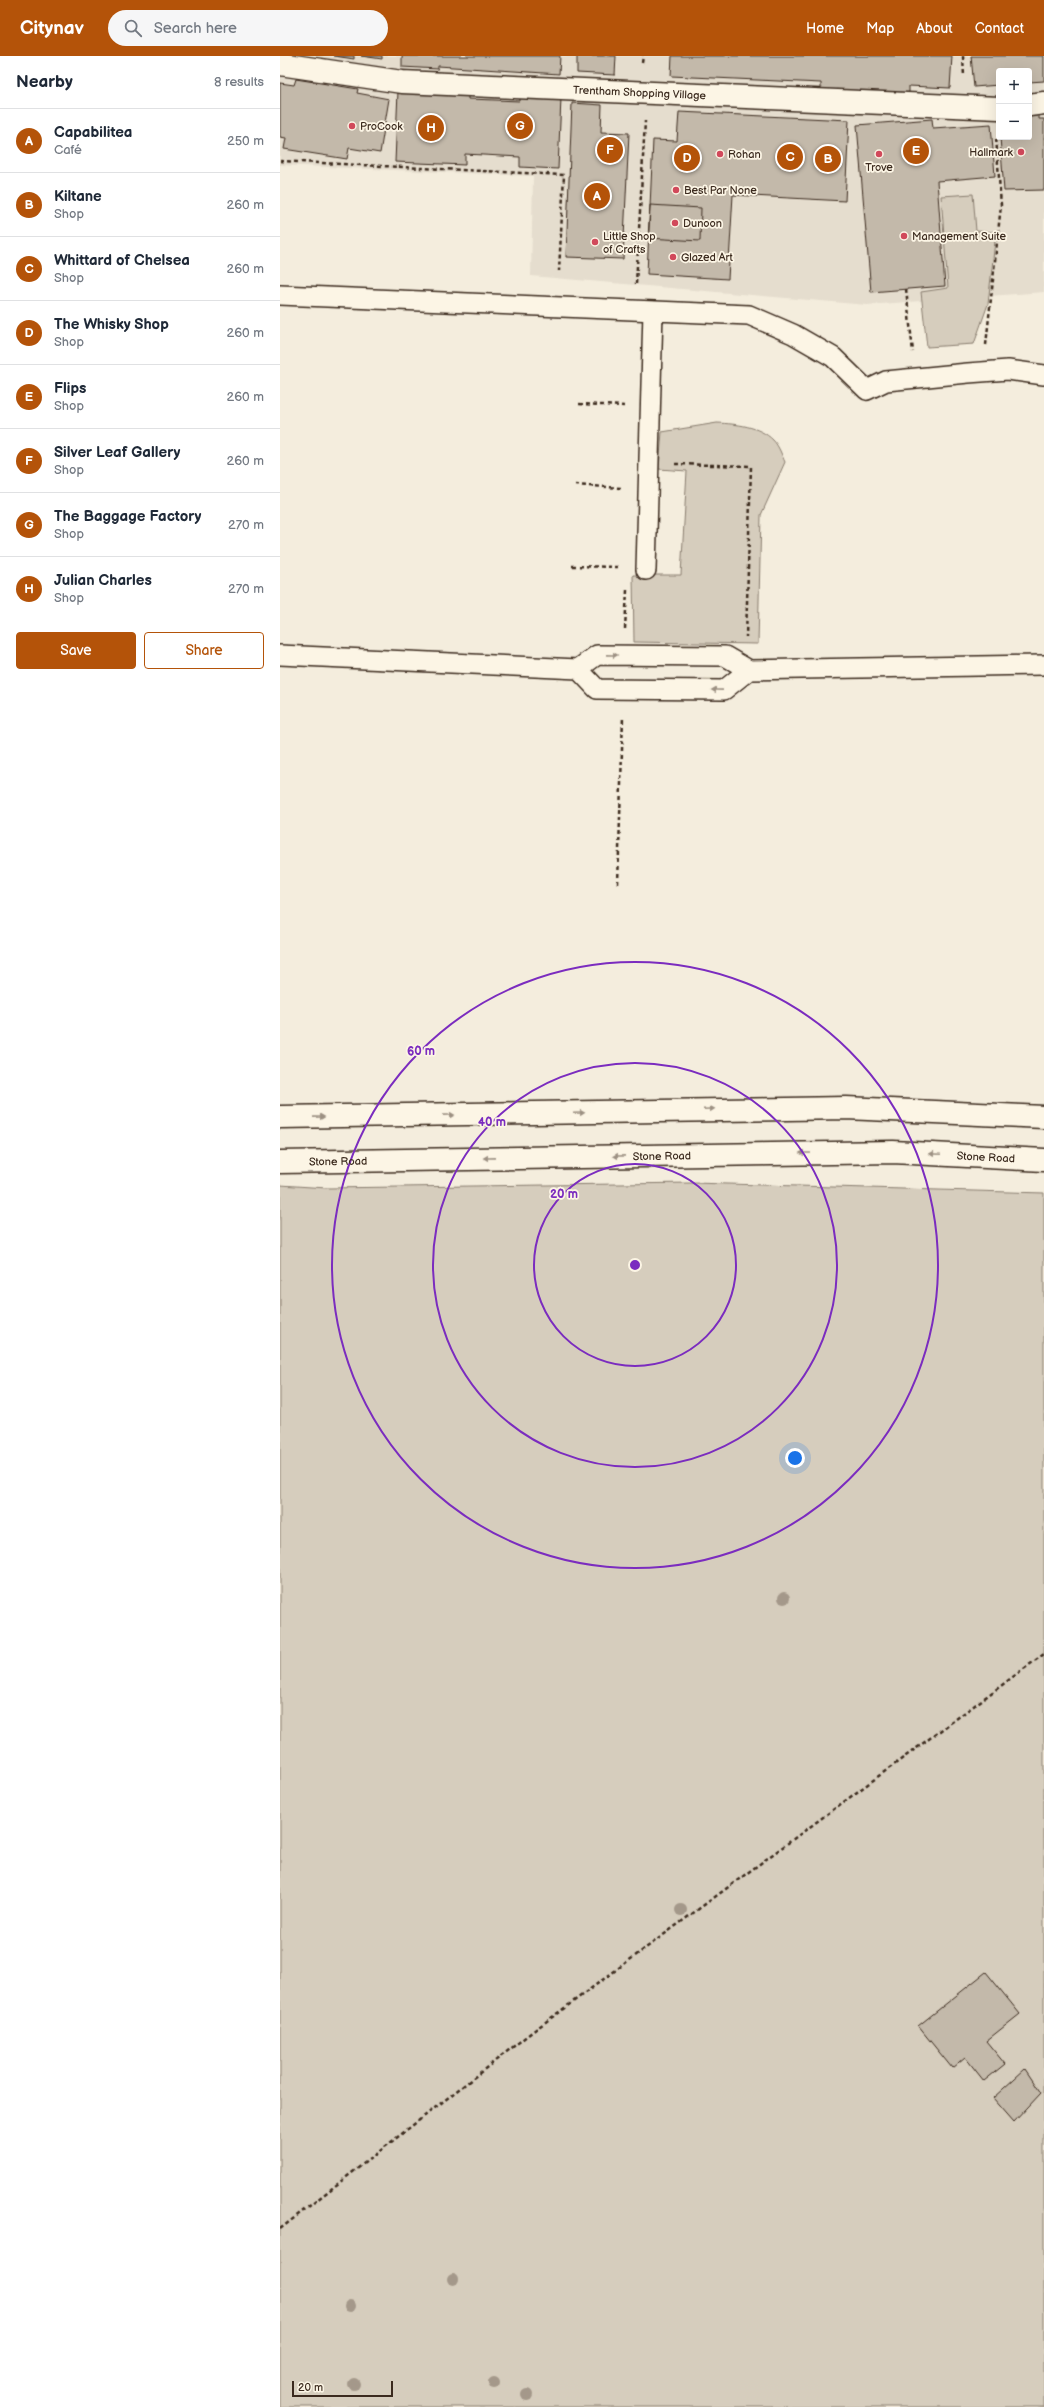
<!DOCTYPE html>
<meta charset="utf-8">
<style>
body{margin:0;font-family:"Balsamiq Sans",sans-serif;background:#f6f6f7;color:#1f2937}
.controls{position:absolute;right:12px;top:12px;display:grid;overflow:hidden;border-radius:4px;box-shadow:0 4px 16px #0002}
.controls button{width:36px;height:36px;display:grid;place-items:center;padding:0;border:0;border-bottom:1px solid #e0e1e3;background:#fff;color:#1f2937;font:20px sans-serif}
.scale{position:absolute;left:12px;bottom:10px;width:101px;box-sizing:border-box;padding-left:4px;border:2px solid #3b2a1e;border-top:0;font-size:11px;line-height:14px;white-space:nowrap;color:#3b2a1e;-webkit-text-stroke:3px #fcf5e5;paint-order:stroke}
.you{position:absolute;left:515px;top:1402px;width:14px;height:14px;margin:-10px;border:3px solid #fff;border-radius:50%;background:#1a73e8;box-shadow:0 0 0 6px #1a73e833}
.badge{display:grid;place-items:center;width:26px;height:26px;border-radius:50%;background:#b45309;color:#fff;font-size:13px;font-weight:700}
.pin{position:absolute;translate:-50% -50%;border:2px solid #fff;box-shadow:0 1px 4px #0006}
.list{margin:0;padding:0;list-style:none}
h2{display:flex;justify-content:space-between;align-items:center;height:52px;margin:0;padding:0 16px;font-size:17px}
h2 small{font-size:13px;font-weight:400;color:#747a83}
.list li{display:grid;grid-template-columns:26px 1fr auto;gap:12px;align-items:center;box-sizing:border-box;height:64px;padding:0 16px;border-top:1px solid #e0e1e3}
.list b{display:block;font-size:15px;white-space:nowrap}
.list p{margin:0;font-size:13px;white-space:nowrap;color:#747a83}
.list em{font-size:13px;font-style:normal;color:#747a83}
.actions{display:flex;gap:8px;padding:12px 16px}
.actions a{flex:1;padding:9px 0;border:1px solid #b45309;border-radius:4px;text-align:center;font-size:14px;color:#b45309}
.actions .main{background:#b45309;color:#fff}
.icon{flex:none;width:22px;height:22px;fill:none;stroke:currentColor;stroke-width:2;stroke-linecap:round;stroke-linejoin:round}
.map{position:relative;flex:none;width:764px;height:2351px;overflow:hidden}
header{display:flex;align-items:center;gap:24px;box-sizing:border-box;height:56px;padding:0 20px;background:#b45309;color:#fff}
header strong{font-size:19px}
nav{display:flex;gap:22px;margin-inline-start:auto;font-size:14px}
.search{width:280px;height:36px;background:#f6f6f7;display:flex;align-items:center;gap:10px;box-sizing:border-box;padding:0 14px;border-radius:22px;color:#747a83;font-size:15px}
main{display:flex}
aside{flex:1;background:#fff}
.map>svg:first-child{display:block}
.built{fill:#e5ddce;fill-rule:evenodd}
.green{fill:#d6cdbd;stroke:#887c6e}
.building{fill:#c3b9aa;stroke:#3b2a1e}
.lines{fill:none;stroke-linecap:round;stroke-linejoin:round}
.lane-casing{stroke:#3b2a1e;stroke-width:22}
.street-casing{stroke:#3b2a1e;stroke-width:25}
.highway-casing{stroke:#3b2a1e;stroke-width:25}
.path{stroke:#3b2a1e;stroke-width:2.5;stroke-dasharray:4 3;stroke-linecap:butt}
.lane{stroke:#fcf5e5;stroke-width:19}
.street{stroke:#fcf5e5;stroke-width:22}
.highway{stroke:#fcf5e5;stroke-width:22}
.tree{fill:#a4988a}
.oneway{fill:#9c9082}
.ring{fill:none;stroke:#7b2cbf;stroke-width:2}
.poi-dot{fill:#d1495b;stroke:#fcf5e5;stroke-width:1.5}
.labels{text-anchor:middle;stroke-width:3.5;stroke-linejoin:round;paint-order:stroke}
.street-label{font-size:11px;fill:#3b2a1e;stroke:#fcf5e5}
.poi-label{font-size:11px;fill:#3b2a1e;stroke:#fcf5e5;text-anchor:start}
.centre{fill:#7b2cbf;stroke:#fcf5e5;stroke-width:2}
.ring-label{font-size:12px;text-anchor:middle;font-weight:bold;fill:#7b2cbf;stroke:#fcf5e5;stroke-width:3.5;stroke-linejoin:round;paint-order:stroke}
</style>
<header>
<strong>Citynav</strong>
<div class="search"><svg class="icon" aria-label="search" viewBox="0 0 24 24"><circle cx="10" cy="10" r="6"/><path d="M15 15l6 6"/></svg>Search here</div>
<nav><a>Home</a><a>Map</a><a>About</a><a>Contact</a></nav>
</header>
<main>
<aside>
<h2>Nearby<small>8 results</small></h2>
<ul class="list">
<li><span class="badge">A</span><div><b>Capabilitea</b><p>Café</p></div><em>250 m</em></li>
<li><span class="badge">B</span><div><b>Kiltane</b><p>Shop</p></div><em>260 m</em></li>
<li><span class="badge">C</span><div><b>Whittard of Chelsea</b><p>Shop</p></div><em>260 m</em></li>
<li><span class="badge">D</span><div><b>The Whisky Shop</b><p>Shop</p></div><em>260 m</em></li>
<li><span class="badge">E</span><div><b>Flips</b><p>Shop</p></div><em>260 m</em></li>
<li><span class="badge">F</span><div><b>Silver Leaf Gallery</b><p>Shop</p></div><em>260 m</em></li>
<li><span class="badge">G</span><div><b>The Baggage Factory</b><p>Shop</p></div><em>270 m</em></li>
<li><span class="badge">H</span><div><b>Julian Charles</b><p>Shop</p></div><em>270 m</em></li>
</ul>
<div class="actions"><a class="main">Save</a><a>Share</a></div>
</aside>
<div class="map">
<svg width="764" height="2351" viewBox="0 0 764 2351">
<rect width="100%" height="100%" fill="#f4eddd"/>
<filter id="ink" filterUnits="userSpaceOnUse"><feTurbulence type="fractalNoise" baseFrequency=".025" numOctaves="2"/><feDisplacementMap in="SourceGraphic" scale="8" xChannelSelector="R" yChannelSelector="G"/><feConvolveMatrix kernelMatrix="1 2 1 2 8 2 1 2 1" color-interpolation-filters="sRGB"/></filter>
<g filter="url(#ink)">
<path class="built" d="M0,0H764V236L587,249L251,220L253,120L0,109ZM719,15H749V81H719Z"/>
<path class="green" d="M693,138L696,175L716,176L708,248L694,288L647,291L641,236L668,232L661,140Z
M437,367C457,368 479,370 493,384C499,390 502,400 505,406L481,459L478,588L354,586L353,519H401L407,415L379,413L382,376Z
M412,1127L764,1137V2351H0V1129L47,1132Z"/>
<path class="building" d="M54,0H74V3Z
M81,0H102V3Z
M122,0H280L279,18L158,10V13L122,11Z
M297,0H336L335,19L297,17Z
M392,0H672L670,32L629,30V38L541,34V27L391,20Z
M691,0H764V25L749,26V15H719V29L694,31Z
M16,23L78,33L77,37L109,43L100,97L69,92L67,103L4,93L6,82L0,81V27L14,29Z
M118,35L188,38V43L215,44L239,45V40L281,42L278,113L240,111V101L185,98V109L115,106Z
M292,47L322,49L321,76L349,77L343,203L286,201Z
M399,56L569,64L565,145L453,139L448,223L367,218L373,84L397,85Z
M759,57V63H764V134L724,135L720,81H749V58Z
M652,63L653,72L711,68L715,120L657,125L665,230L591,236L577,69Z
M370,149L421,152L420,185L368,182Z
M706,1916L740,1958L706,1985L725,2008L704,2025L685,2001L672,2012L638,1970Z
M745,2013L761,2037L734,2066L713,2042Z"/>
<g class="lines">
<defs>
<path id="lane" d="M0,239L469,259L513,278L553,301L587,334L606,325L688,317L728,314L764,319
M366,514L373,255
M0,599L298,613L317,599L445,600L469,614L764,609
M298,613L317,633L444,634L469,614"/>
<g id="street">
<path id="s1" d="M0,8L122,26L719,52"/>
<path d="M749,49L764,47"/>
</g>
<g id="highway">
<path d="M0,1061L566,1052L764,1061"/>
<path id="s2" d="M0,1106L613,1096L764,1104"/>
</g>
</defs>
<use href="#lane" class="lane-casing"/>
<use href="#street" class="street-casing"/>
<use href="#highway" class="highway-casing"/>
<path class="path" d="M683,0L684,21
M362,7L363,0
M0,105L284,119L279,215
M356,228L365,65
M626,233L633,296
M706,289L721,149L716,81
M299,348L344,350
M395,408L471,410L466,581
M295,429L341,432
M292,510L339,511
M345,573L347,534
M338,828L343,660
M0,2173L252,1976L764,1598"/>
<use href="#lane" class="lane"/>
<use href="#street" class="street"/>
<use href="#highway" class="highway"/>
</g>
<g class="tree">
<circle cx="504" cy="1542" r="6"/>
<circle cx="401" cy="1854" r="6"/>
<circle cx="173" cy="2223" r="6"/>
<circle cx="70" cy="2250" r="6"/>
<circle cx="214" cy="2327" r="6"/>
<circle cx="74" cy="2328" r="6"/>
<circle cx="247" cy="2339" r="6"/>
</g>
<defs><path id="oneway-solid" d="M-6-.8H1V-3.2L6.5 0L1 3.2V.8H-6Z"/></defs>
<g class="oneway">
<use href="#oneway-solid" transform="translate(332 599) rotate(1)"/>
<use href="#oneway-solid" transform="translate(437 634) rotate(-179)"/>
<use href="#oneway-solid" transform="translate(429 1053) rotate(-2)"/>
<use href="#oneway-solid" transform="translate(299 1057) rotate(-2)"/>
<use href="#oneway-solid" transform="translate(169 1059) rotate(-1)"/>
<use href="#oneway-solid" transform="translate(39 1061) rotate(-1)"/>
<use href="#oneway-solid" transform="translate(525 1097) rotate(180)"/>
<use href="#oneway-solid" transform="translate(655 1098) rotate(-178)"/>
<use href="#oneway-solid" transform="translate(339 1100) rotate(179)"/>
<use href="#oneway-solid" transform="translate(209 1102) rotate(179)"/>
</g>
</g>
<g class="ring">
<circle cx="355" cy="1209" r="101"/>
<circle cx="355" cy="1209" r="202"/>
<circle cx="355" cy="1209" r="303"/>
</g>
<g class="poi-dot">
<circle cx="72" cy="70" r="4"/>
<circle cx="741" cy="96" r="4"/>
<circle cx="440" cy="98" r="4"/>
<circle cx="599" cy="98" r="4"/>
<circle cx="396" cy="134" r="4"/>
<circle cx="395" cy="167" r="4"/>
<circle cx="624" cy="180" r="4"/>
<circle cx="315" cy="186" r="4"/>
<circle cx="393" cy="201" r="4"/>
</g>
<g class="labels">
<g class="street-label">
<text dy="4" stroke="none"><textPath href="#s1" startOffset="361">Trentham Shopping Village</textPath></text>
<text dy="4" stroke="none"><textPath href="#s2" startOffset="382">Stone Road</textPath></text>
<text dy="4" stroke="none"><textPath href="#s2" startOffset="706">Stone Road</textPath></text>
<text dy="4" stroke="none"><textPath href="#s2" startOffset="58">Stone Road</textPath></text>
</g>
<g class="poi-label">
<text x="80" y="74">ProCook</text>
<text x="733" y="100" text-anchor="end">Hallmark</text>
<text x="448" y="102">Rohan</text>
<text x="599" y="115" text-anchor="middle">Trove</text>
<text x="404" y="138">Best Par None</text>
<text x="403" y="171">Dunoon</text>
<text x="323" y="184">Little Shop<tspan x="323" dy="13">of Crafts</tspan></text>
<text x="632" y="184">Management Suite</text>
<text x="401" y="205">Glazed Art</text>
</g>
</g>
<circle cx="355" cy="1209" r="6" class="centre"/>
<g class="ring-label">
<text x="141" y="999">60 m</text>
<text x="212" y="1070">40 m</text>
<text x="284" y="1142">20 m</text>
</g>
</svg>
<div class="controls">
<button>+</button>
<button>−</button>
</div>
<div class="scale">20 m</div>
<div class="you"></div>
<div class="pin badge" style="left:317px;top:140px">A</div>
<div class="pin badge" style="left:548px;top:103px">B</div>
<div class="pin badge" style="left:510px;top:101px">C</div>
<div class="pin badge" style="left:407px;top:102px">D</div>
<div class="pin badge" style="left:636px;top:95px">E</div>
<div class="pin badge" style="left:330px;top:94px">F</div>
<div class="pin badge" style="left:240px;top:70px">G</div>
<div class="pin badge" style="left:151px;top:72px">H</div>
</div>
</main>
